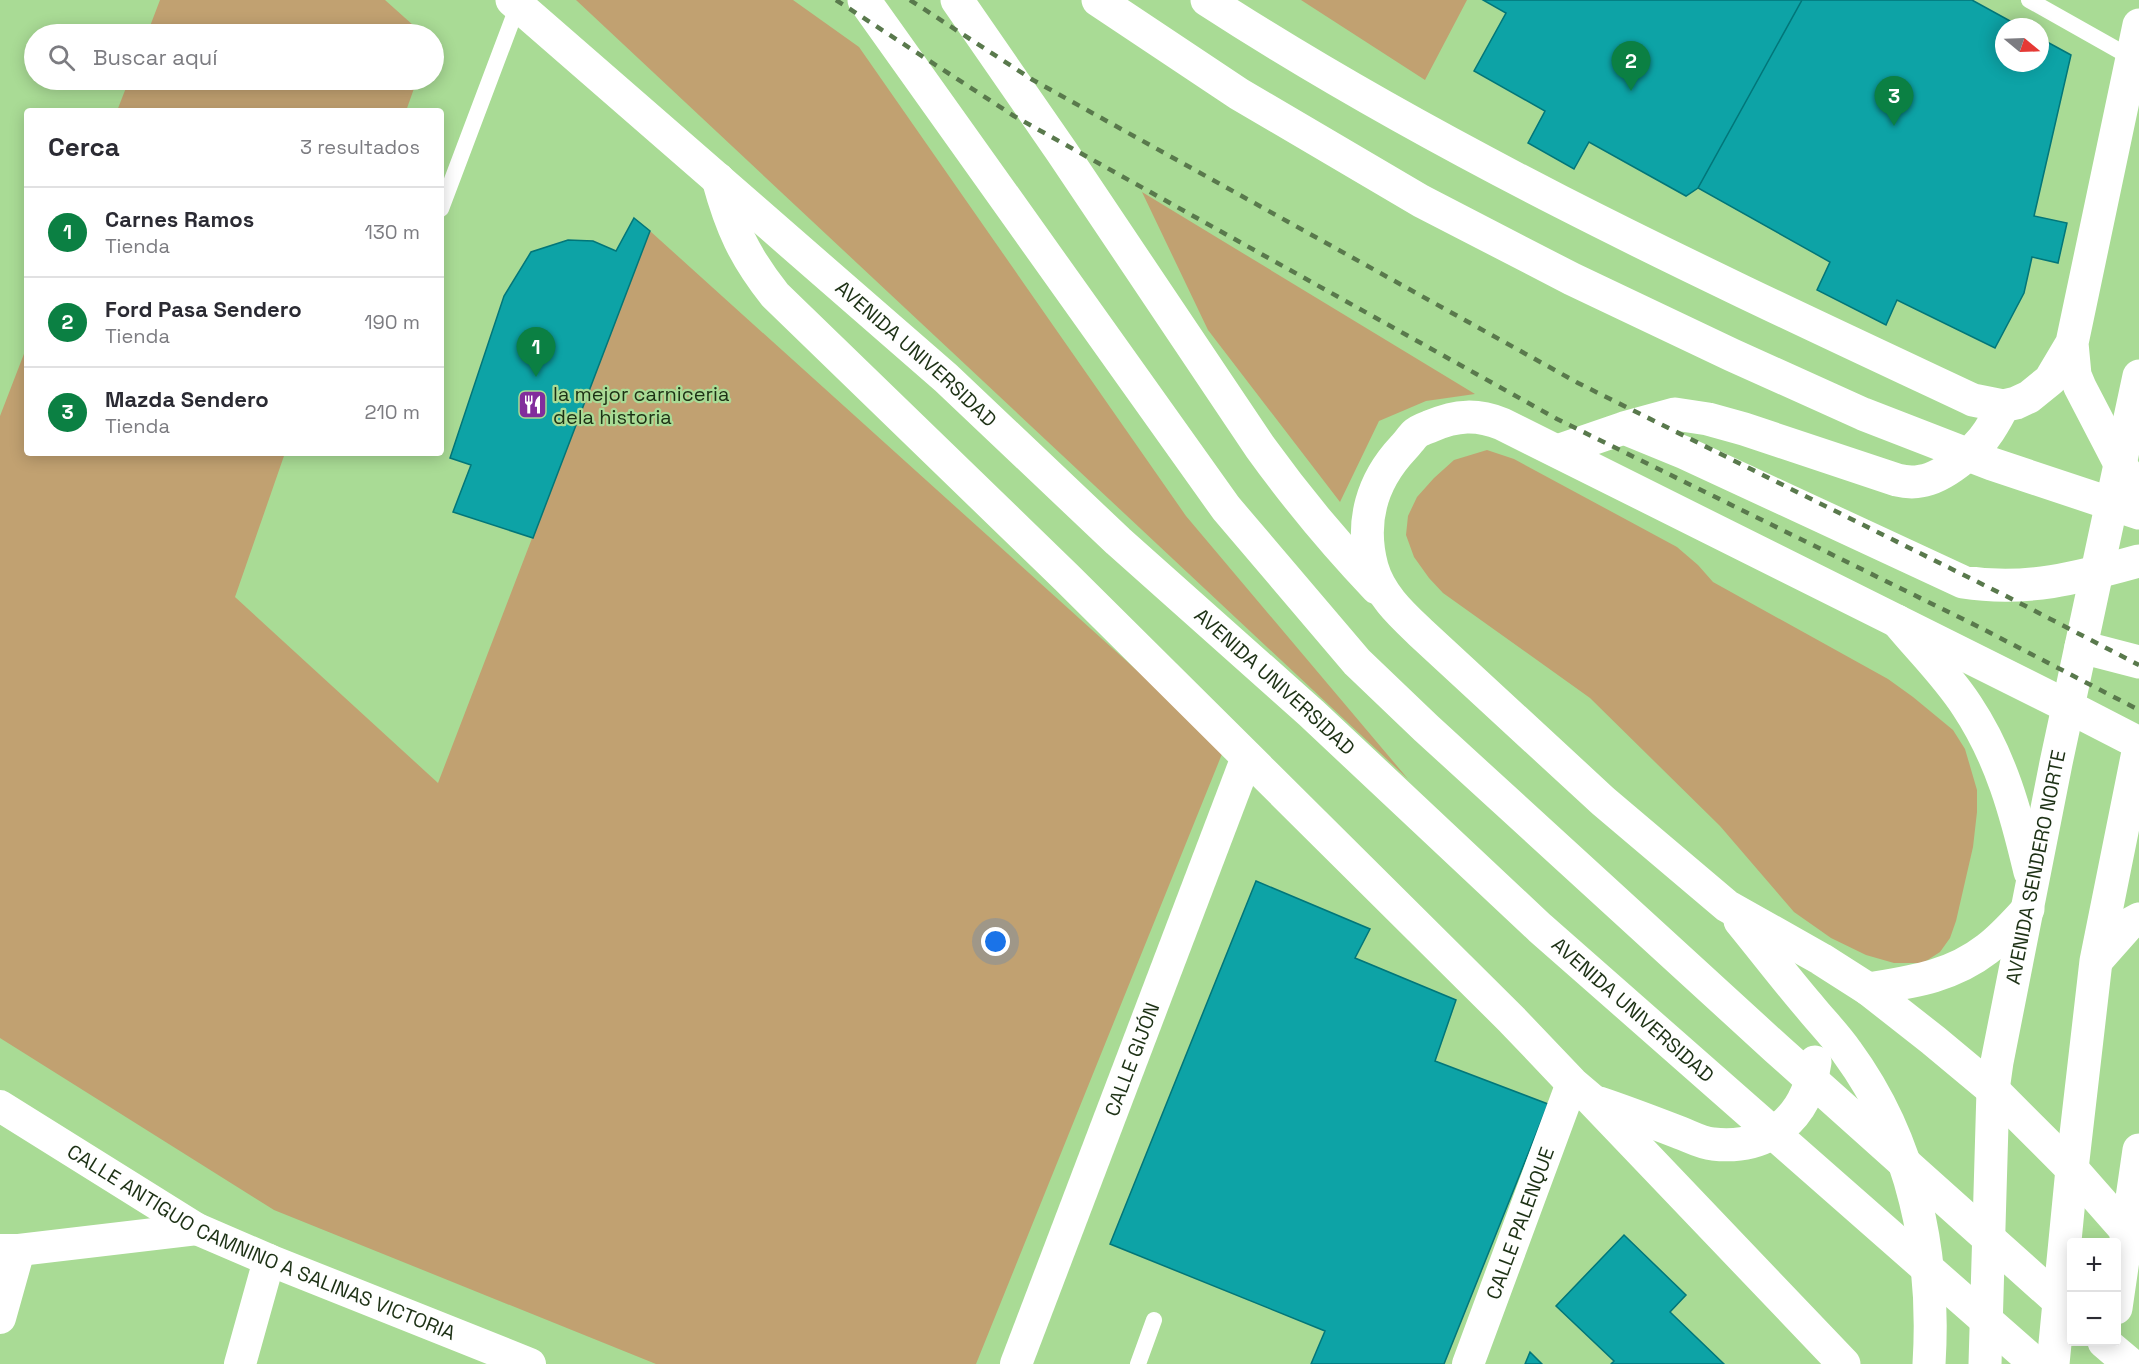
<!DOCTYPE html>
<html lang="es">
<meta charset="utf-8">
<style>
body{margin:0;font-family:"Space Grotesk",sans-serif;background:#f2f2f3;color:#2b2b33}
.controls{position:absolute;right:18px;bottom:18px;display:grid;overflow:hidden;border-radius:6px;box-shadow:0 3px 15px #0003}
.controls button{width:54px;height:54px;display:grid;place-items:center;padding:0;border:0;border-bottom:2px solid #e1e1e2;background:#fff;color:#2b2b33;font:30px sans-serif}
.compass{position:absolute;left:1995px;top:18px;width:54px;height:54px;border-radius:50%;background:#fff;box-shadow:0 3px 15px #0003;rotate:109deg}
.you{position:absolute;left:996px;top:942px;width:21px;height:21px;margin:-15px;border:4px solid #fff;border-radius:50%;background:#1a73e8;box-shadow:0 0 0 9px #1a73e833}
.badge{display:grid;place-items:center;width:39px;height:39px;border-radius:50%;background:#0b8043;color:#fff;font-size:20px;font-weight:700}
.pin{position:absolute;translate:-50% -50px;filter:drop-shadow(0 2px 3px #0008)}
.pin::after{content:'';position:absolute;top:32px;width:21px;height:18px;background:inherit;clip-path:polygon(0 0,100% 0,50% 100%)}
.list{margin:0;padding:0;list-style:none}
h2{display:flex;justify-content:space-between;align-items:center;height:78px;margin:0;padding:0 24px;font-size:26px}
h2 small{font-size:20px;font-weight:400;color:#7c7c81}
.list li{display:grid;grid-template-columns:39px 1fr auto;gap:18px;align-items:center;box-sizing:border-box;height:90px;padding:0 24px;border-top:2px solid #e1e1e2}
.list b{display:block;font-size:22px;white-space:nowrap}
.list p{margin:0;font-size:20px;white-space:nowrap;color:#7c7c81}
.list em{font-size:20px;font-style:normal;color:#7c7c81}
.icon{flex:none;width:33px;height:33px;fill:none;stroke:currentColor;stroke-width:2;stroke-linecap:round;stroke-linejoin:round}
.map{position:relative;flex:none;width:2139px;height:1364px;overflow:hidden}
.search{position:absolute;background:#fff;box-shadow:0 3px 15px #0003;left:24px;top:24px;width:420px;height:66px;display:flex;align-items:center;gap:15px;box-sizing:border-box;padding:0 21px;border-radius:33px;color:#7c7c81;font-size:22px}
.panel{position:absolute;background:#fff;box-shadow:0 3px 15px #0003;left:24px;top:108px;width:420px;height:348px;border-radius:6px}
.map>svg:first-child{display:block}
.green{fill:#c1a171}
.building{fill:#0da3a6;stroke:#027679;stroke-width:1.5}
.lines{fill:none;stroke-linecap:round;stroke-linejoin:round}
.service{stroke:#fff;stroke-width:16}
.minor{stroke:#fff;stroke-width:32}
.tertiary{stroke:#fff;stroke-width:33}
.primary{stroke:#fff;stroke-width:33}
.trunk{stroke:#fff;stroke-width:33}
.rail{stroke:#59794c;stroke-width:4.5;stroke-dasharray:8 8;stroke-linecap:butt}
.labels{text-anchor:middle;stroke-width:4.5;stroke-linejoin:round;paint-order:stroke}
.street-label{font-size:20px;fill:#1d3115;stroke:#a9db95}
.poi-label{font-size:20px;fill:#1d3115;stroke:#a9db95;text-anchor:start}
</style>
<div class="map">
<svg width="2139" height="1364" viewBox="0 0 2139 1364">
<rect width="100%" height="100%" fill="#a9db95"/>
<path class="green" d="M160,0H385L423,34H147Z
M576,0H793L859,47L1186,516L1408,779Z
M1301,0H1467L1425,80Z
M129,80H417L406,111H117Z
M1142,192L1475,394L1426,401L1379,421L1340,502L1208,330Z
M650,231L1224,749L976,1364H656L274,1210L0,1038V416L27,346V453H285L235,597L438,783Z
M1487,450L1514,459L1677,547L1698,565L1713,582L1888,679L1913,697L1953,730L1965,749L1977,790V812L1973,847L1956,921L1950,938L1940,952L1923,963H1894L1866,955L1831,938L1794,912L1720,826L1590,698L1443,593L1429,578L1414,557L1406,535L1408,516L1417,497L1434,478L1454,460Z"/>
<path class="building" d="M1483,0H1802L1698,188L1686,196L1589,142L1574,169L1528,143L1545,111L1474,71L1506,13Z
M1802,0H1972L2021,27H2004V63H2040V38L2071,55L2034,216L2067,223L2058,263L2032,257L2024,293L1995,348L1897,300L1886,325L1817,290L1830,262L1698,188Z
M634,218L650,231L533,538L453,512L471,465L450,458L504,296L531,252L568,240L593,241L616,251Z
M1256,881L1370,929L1355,958L1456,1000L1435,1061L1548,1104L1444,1364H1311L1325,1331L1110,1244Z
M1624,1235L1686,1295L1670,1312L1724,1364H1611L1614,1361L1556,1306Z
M1530,1352L1542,1364H1525Z"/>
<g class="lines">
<path class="service" d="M2029,0L2132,58
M441,209L518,5
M1138,1364L1154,1320"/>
<g class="minor">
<path id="s1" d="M0,1106L197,1229L269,1260L530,1364"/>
<path d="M0,1250H19L197,1229"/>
<path d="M0,1318L19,1250"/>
<path d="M240,1364L269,1260"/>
<path id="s2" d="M1016,1364L1247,757"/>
<path id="s3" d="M1468,1364L1572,1083"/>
</g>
<path class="tertiary" d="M1098,0L1239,94L1421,201L1572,279L1732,355L1863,414L1992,464L2139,513
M1207,0C1449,157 1713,278 1973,400L2003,406L2016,403L2029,397L2050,380L2072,343
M2139,25L2072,343L2075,375L2080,387L2120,464L2139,492
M1624,428L1685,453L1963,582C2026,592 2078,578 2139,561
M1557,451L1624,428L1675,414L1708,419L1744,429L1897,480C1905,482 1912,483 1921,481C1943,478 1977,450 1989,431C1994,423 1999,415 2003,406"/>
<g class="primary">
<path d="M1897,621C1920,649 1947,675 1967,706C2001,757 2016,813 2030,872"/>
<path d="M2081,647L2139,662"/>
<path d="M2069,707L2139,743"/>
<path d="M2097,960L2128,925L2139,919"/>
<path d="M1868,989C1911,982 1951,977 1987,949C2002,938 2015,923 2028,909"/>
<path d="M2116,1308L2139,1150"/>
<path id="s4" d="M1985,1364L1993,1090L1997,1062L2056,763L2139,376"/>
<path d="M2053,1364L2072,1169L2096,961L2139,747"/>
</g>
<g class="trunk">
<path id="s5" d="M512,0L946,378L1118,541L1311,713L1540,928L2036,1364"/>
<path d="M864,0L1226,508L1357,662L1426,728L1777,1049L2072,1313"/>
<path d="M957,0L1062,152L1260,447C1296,497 1335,544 1377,588"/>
<path d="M718,179C731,227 744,256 775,295L1067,578L1512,1020L1572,1083L1592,1100L1844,1364"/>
<path d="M2069,707L1502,424C1477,414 1457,415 1431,426C1426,428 1419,430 1415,434C1411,438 1407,444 1403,448C1372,481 1360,522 1372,567C1380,595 1401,614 1421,633L1603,801L1727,906L1821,959L1868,989L1933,1040L1993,1090L2072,1169L2139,1245"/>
<path d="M1740,921C1763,949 1785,978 1809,1006C1821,1021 1836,1036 1847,1052C1913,1142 1936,1254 1929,1364"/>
<path d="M1599,1103C1626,1112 1652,1122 1678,1132C1689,1136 1701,1143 1713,1144C1769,1150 1807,1118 1815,1062"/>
<path d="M2104,1342L2130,1364"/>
</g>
<path class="rail" d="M836,0L1014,116L1557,419L1979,627L2139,710
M910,0L1033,80L1578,383L2008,597L2139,665"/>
</g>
<defs>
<symbol id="restaurant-square" viewBox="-11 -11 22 22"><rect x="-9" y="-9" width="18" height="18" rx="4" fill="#822d9c" stroke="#a9db95"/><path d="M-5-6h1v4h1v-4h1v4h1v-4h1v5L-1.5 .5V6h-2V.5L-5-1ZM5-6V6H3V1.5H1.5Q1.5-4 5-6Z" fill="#fff"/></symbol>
</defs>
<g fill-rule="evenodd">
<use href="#restaurant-square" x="516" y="388" width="33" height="33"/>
</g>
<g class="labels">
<g class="street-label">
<text dy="7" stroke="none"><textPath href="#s5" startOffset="537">AVENIDA UNIVERSIDAD</textPath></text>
<text dy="7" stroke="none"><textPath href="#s5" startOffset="1023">AVENIDA UNIVERSIDAD</textPath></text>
<text dy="7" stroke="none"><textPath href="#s4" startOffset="501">AVENIDA SENDERO NORTE</textPath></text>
<text dy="7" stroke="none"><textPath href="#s5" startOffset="1509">AVENIDA UNIVERSIDAD</textPath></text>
<text dy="7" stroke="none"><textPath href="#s2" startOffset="326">CALLE GIJÓN</textPath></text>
<text dy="7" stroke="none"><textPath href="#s3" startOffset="150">CALLE PALENQUE</textPath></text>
<text dy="7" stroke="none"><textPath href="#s1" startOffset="296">CALLE ANTIGUO CAMNINO A SALINAS VICTORIA</textPath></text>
</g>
<g class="poi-label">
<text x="553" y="401">la mejor carniceria<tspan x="553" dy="23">dela historia</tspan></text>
</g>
</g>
</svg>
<div class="controls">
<button>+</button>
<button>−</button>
</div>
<svg class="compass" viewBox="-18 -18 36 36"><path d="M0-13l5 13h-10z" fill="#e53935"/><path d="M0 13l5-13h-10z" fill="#7c7c81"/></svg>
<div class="you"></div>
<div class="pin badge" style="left:536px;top:377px">1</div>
<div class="pin badge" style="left:1631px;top:91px">2</div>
<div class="pin badge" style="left:1894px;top:126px">3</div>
<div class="search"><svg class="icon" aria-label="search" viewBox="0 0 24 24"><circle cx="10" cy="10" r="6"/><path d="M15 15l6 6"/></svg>Buscar aquí</div>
<section class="panel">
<h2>Cerca<small>3 resultados</small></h2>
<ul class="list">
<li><span class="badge">1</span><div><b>Carnes Ramos</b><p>Tienda</p></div><em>130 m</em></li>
<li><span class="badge">2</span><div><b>Ford Pasa Sendero</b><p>Tienda</p></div><em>190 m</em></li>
<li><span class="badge">3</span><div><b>Mazda Sendero</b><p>Tienda</p></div><em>210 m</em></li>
</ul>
</section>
</div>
